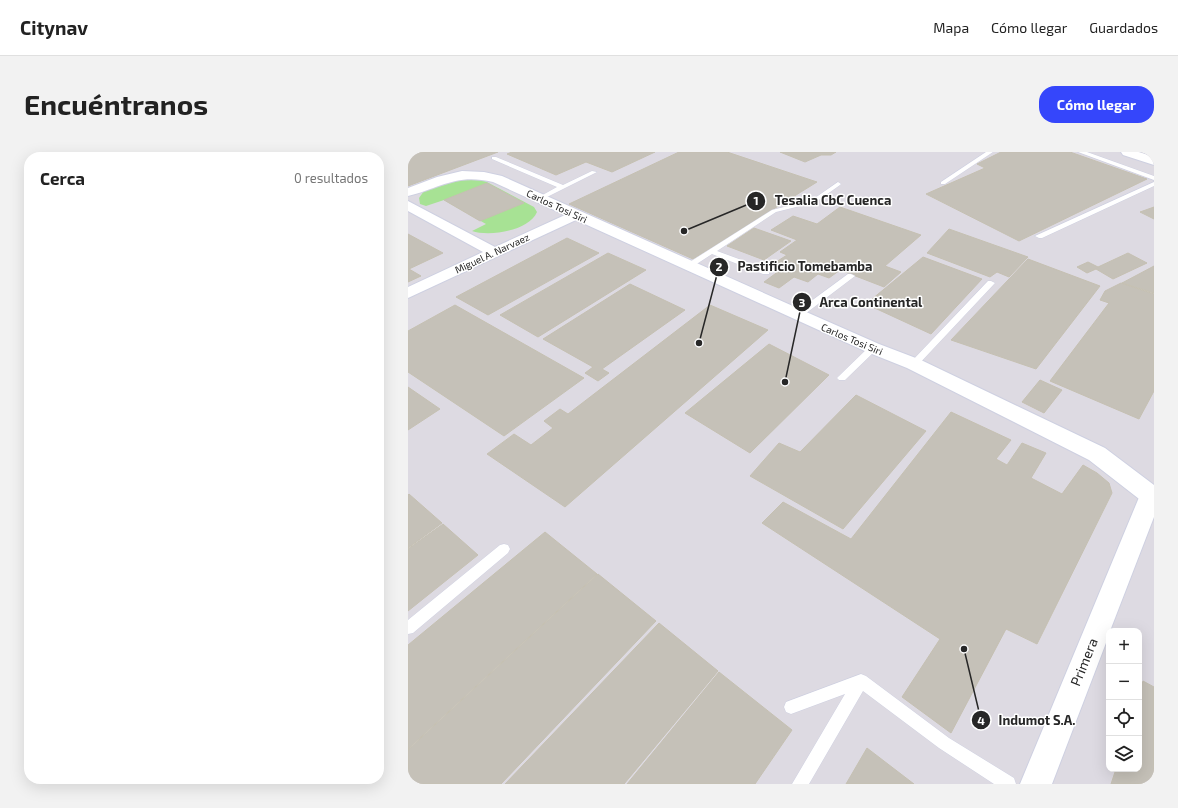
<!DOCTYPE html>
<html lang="es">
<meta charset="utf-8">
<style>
body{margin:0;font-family:"Exo 2",sans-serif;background:#f2f2f2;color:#222}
.controls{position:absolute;right:12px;bottom:12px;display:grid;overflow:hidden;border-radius:8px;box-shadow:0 4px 16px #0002}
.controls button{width:36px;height:36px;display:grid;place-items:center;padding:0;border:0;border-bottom:1px solid #e0e0e0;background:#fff;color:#222;font:20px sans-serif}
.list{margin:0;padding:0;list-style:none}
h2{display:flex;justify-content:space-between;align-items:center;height:52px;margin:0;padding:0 16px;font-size:17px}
h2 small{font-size:13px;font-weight:400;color:#767676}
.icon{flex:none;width:22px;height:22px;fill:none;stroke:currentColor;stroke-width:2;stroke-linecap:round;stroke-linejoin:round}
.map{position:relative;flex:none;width:746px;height:632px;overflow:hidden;border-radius:16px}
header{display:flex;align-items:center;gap:24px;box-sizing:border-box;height:56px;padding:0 20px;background:#fff;border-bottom:1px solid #e0e0e0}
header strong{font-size:19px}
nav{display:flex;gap:22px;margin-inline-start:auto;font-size:14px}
.intro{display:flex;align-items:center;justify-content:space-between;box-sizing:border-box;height:96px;padding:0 24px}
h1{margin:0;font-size:28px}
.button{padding:10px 18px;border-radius:16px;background:#3546fb;color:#fff;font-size:14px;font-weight:700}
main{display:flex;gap:24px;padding:0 24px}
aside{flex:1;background:#fff;border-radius:16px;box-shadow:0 4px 16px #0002}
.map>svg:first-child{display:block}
.industrial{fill:#dddae2;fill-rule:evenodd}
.green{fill:#a7e294}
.building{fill:#c5c1b8;stroke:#c5c0b2}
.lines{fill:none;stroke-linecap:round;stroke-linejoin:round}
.lane-casing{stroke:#ced0e1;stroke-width:1}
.street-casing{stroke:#ced0e1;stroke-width:2}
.secondary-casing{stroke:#ced0e1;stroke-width:2}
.lane{fill:#fff;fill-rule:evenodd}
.street{fill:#fff;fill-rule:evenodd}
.secondary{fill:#fff;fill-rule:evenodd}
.labels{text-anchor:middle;stroke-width:3;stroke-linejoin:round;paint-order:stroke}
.far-street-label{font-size:10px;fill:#272727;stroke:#fff}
.near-street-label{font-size:14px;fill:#272727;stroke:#fff}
.leader{fill:none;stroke:#272727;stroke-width:1.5}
.callout-dot{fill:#272727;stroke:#fff;stroke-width:1.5}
.mark-label{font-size:12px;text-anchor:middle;font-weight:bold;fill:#fff}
.callout-label{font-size:13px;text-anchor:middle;font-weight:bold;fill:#272727;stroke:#fff;stroke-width:3;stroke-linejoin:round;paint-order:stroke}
</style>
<header>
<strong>Citynav</strong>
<nav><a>Mapa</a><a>Cómo llegar</a><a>Guardados</a></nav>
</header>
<div class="intro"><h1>Encuéntranos</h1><a class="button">Cómo llegar</a></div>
<main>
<aside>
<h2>Cerca<small>0 resultados</small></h2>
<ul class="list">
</ul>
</aside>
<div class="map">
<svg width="746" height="632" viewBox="0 0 746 632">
<rect width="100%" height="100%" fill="#eae4d8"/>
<path class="industrial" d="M0,0H746V632H0ZM701,479H731V617H701Z"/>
<path class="green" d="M45,27L75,28L126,55L129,60C121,79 81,85 64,79L78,72L36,48L18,54L12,52L11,46L16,39Z"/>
<path class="building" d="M0,0H90L0,34Z
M104,0H247L204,20L178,10L148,23L99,2Z
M271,0H319L409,30L285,107L161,52Z
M372,0H428L423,3H413L397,10Z
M593,0H662L739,27L611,89L518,42L577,16L569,12Z
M79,31L116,51L72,69L36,48Z
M432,55L513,83L477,114L493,120L476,135L432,118L421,126L410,122L400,130L386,125L371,136L356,130L375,116L365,112L379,103L372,100L389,88L363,78L385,64L409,72Z
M746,55V67L732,60Z
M346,76L383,89L356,108L319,94Z
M541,77L620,105L601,125L589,120L582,125L519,101Z
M0,82L35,101L1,117L13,124L0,130Z
M159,86L191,101L80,163L48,145Z
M200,101L238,118L130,185L92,163Z
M720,101L739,111L705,127L688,117L679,121L669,115L680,110L690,115Z
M515,105L574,127L523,182L458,152Z
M620,107L692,134L628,217L543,188Z
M746,114V141L714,131Z
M713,131L746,142V239L731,267L642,229L701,151L692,148L697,139Z
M222,132L277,158L194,217L201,221L190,229L177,221L185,215L135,187Z
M47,153L176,226L96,284L0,220V179Z
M302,153L360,178L157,355L79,302L106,282L123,293L145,276L136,269L152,257L160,262Z
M361,192L421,223L342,301L277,261Z
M632,228L654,238L636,261L614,250Z
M0,235L32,257L0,278Z
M448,243L518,279L435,377L342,324L371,291L392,300Z
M543,260L603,288L588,307L599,313L614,291L638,301L623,326L654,342L675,313L689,321L701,331L704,341L629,492L598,477L543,581L494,545L532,487L354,371L375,350L443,387Z
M1,342L34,371L0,396V343Z
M35,372L70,403L0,459V397Z
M137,380L189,422L0,597V493Z
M190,422L248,469L93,632H0V598Z
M251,471L310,519L216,632H97Z
M311,520L384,578L347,632H219Z
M735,529L746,535V632H703L708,617H731V543Z
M459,596L506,632H438Z"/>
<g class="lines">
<defs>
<path id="lane" d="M578,0H585L537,32H533V30Z
M670,0H679L746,24V28Z
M84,5H88L155,33L184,19L189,20L133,48L131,47V45L149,35L84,7Z
M430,30L433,32L432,33L408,50L368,60L309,99L361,118V122H355L304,102L284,115H281L277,113L364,58L404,48Z
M746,30V34L634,86H631L627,84Z
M440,122H443L447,124L393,165H387L386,163L387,161Z
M580,129H583L587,131L509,214H503L501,212L503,210Z
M465,193L470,196L468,198L437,228H431L429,226L431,224L462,194Z
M96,392L100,393L102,397L100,401L5,481L0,482V468L92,393Z
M453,522L458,524L541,586L606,626L608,632H586L531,596L455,539L401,632H384L437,542L383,562L378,560L376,555L378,550Z"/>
<path id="street" d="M54,19L76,20L94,24L396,159L471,192L513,208L697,296L746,333V351L743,352L735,350L681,308L499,216L459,200L168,68L0,146V135L75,100L0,59V49L87,95L157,63L85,30C48,21 33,36 0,44V36L29,25Z"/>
<path id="secondary" d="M713,0H731L746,5V13L715,3Z
M746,333V365L702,479H701V483L644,632H612L732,343L735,336Z"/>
</defs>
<use href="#lane" class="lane-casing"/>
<use href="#street" class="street-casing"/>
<use href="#secondary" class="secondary-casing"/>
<use href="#lane" class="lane"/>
<use href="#street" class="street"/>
<use href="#secondary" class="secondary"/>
</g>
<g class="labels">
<g class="far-street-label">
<text transform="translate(149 54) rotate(25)" y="4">Carlos Tosi Siri</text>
<text transform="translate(84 101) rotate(-25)" y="4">Miguel A. Narvaez</text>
<text transform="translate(444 187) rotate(23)" y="4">Carlos Tosi Siri</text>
</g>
<g class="near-street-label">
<text transform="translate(676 510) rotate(-68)" y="5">Primera</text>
</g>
</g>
<path class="leader" d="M276 79L348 49M291 191L311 115M377 230L394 150M556 497L573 568"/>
<g class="callout-dot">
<circle cx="276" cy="79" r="4"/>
<circle cx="291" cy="191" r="4"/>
<circle cx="377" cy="230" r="4"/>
<circle cx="556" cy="497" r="4"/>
<circle cx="348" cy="49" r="10"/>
<circle cx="311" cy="115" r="10"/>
<circle cx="394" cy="150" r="10"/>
<circle cx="573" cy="568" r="10"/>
</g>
<g class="mark-label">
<text x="348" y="53">1</text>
<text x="311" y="119">2</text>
<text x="394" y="155">3</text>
<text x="573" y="573">4</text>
</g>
<g class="callout-label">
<text x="425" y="53">Tesalia CbC Cuenca</text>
<text x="397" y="119">Pastificio Tomebamba</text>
<text x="463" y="155">Arca Continental</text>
<text x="629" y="573">Indumot S.A.</text>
</g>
</svg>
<div class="controls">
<button>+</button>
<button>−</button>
<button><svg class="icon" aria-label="locate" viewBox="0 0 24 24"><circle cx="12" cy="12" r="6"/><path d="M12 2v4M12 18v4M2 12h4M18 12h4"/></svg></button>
<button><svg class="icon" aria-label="layers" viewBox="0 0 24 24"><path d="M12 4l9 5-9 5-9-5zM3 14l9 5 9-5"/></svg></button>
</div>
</div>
</main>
